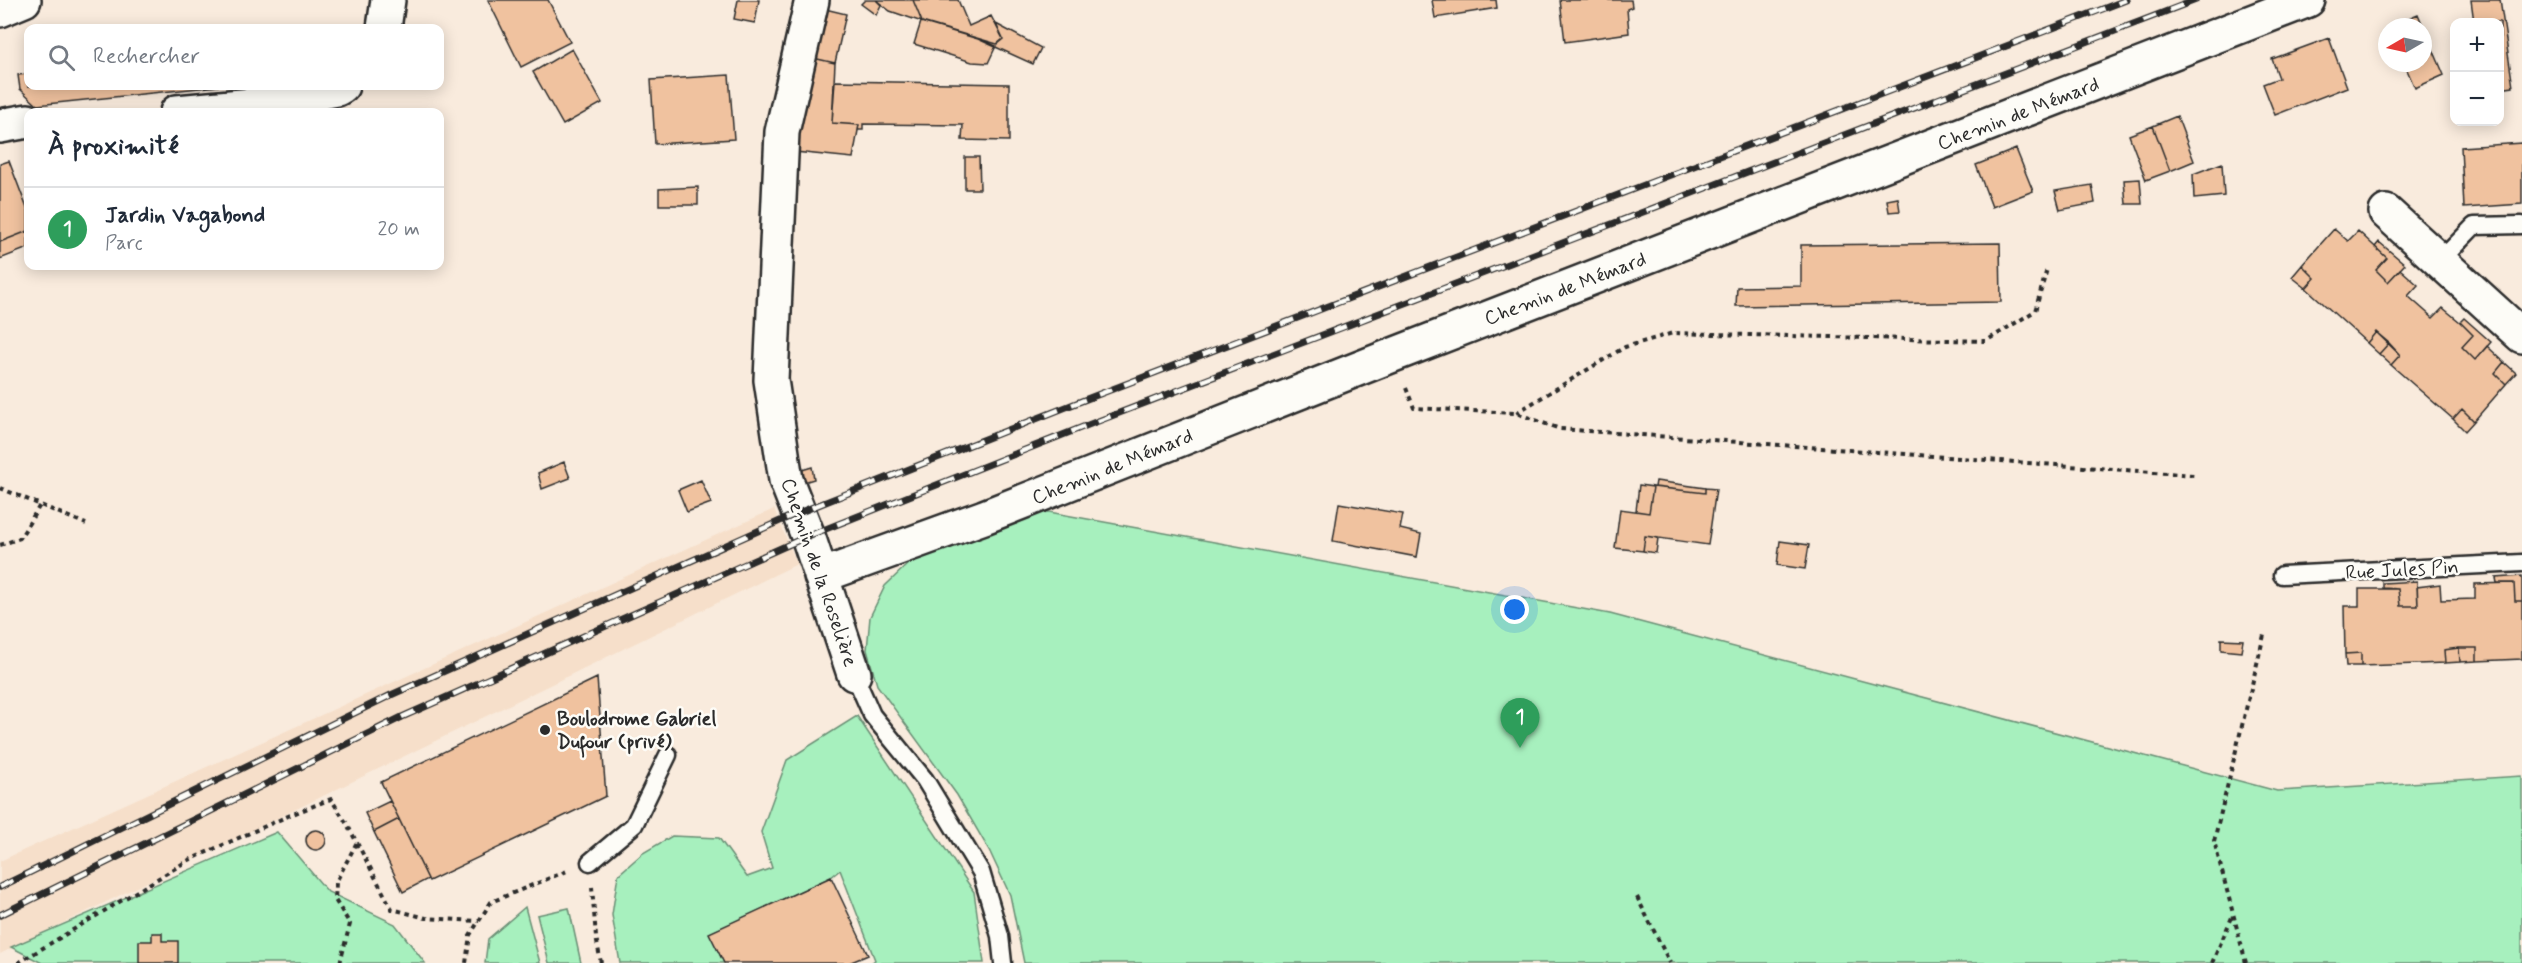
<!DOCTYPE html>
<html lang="fr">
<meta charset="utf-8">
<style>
body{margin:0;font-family:Mynerve,sans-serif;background:#f2f2f3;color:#1f2937}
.controls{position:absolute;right:18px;top:18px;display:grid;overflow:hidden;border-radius:12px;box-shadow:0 3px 15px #0003}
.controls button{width:54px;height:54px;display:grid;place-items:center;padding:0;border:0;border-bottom:2px solid #e0e1e3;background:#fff;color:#1f2937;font:30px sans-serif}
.compass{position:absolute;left:2378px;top:18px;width:54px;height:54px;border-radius:50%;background:#fff;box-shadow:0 3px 15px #0003;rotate:261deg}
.you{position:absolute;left:1515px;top:610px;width:21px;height:21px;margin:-15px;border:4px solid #fff;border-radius:50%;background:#1a73e8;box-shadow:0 0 0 9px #1a73e833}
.badge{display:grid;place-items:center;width:39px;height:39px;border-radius:50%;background:#7c3aed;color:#fff;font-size:20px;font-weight:700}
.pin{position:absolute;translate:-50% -50px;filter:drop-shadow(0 2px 3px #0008)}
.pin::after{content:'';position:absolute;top:32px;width:21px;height:18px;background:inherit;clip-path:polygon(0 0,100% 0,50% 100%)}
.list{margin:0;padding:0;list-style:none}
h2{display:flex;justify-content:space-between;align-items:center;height:78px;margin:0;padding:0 24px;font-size:26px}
h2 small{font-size:20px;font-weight:400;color:#747a83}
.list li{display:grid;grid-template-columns:39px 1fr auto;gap:18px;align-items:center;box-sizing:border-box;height:84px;padding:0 24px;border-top:2px solid #e0e1e3}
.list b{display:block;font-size:22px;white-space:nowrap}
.list p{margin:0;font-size:20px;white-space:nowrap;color:#747a83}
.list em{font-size:20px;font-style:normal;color:#747a83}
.icon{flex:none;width:33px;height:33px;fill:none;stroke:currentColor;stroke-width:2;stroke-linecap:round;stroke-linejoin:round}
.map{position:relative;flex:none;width:2522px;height:963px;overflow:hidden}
.search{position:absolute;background:#fff;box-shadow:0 3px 15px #0003;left:24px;top:24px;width:420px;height:66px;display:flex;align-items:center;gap:15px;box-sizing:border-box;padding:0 21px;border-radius:12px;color:#747a83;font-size:22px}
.panel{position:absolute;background:#fff;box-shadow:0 3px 15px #0003;left:24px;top:108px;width:420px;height:162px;border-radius:12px}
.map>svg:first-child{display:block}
.built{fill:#f6dfca}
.green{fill:#a7f0be;stroke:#698e74;stroke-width:1.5}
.building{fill:#f0c29f;stroke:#2b2b2b;stroke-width:1.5}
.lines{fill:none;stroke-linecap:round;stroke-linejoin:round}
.service-casing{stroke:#2b2b2b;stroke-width:21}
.minor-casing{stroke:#2b2b2b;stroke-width:38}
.primary-casing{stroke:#2b2b2b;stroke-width:38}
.path{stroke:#2b2b2b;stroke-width:4;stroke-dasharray:4.5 4.5;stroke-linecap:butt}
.service{stroke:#fdfcf7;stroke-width:16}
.minor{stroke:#fdfcf7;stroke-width:33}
.primary{stroke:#fdfcf7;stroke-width:33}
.rail-casing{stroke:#2b2b2b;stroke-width:7}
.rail{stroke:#fdfcf7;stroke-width:4.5;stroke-dasharray:14;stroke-linecap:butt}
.poi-dot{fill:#2b2b2b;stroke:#fdfcf7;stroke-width:2}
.labels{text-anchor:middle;stroke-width:5;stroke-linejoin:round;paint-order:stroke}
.street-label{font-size:20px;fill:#2b2b2b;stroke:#fdfcf7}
.poi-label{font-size:20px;font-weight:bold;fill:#2b2b2b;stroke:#fdfcf7;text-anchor:start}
</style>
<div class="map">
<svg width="2522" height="963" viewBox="0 0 2522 963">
<rect width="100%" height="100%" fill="#f9ebdd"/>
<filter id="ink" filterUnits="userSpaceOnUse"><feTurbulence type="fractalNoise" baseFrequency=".0167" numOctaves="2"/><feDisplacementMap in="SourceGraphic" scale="12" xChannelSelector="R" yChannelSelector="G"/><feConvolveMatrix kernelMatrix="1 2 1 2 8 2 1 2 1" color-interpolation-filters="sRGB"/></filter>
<g filter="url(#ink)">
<path class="built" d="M774,509L797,564L0,954V861Z"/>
<path class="green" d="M1027,508L1610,614L2277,791L2522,776V963H1024L1010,895L989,850L957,795L877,685L867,650L870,617L885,586L910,562L943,543Z
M857,716L974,892L984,963H871L875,960L840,870L831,877L710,933L724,963H620L612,915L618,875L643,853L672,836L719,838L747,877L772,868L761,832L787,760Z
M277,832L328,892L395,924L425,963H42L11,947Z
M525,907L540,963H485L488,939Z
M569,908L581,963H549L537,915Z"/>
<path class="building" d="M488,0H548L570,42L521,67Z
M738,0H759L755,23L734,19Z
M865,0H876L881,5L876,15L861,4Z
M876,0H913L922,22L890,11Z
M913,0H958L969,26L991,16L1003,39L997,44L922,22Z
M1432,0H1496L1497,8L1435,18Z
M1560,0H1631L1632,7L1627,9L1629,33L1565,42Z
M2471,0H2500L2513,87L2500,89V22H2474Z
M821,8L846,14L835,63L813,58Z
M2418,14L2444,75L2415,88L2404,63H2423V27L2389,26Z
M921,22L978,39L996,46L988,63L972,62L914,44Z
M996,24L1041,48L1033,64L978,39L997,44L1003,39Z
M2329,38L2347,87L2275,115L2263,84L2279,78L2272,59Z
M572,49L602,103L563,125L533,72Z
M813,58L835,63L832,123L859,125L853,158L795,152Z
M28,74V86H219L37,105L20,89L18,75Z
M729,75L734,139L655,144L651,80Z
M835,81L1009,84V141L962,140L963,125L863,124V130H858L859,125L832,123Z
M2177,116L2194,161L2170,171L2153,126Z
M2153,126L2170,171L2146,180L2129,135Z
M2522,143V204L2464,208L2461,147Z
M2016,149L2033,191L1992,207L1976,165Z
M965,157H979L980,189H965Z
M9,161L28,211V231L0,242V164Z
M2222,163L2224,196L2194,199L2193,174Z
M2140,179L2142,204H2126L2124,180Z
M2092,185L2095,203L2060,210L2055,191Z
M698,187V205H659V189Z
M1898,198L1900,211L1889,212L1887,200Z
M2334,229L2348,241L2358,231L2387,258L2376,270L2388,282L2400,269L2418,285L2408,296L2433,318L2443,308L2460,322L2473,335L2462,347L2475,360L2487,346L2504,362L2495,373L2506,384L2474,421L2462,409L2453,419L2391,365L2400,355L2376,332L2367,343L2306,288L2315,278L2302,265Z
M28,231V248L0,259V242Z
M2379,242L2405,264L2388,282L2376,270L2387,258L2375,247Z
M2000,243L2001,302L1736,306L1737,287L1801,286V245Z
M2302,265L2315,278L2306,288L2292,277Z
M2464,318L2491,342L2475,360L2462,347L2473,335L2460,322Z
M2376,332L2389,343L2379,354L2367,343Z
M2389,343L2400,355L2391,365L2379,354Z
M2504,362L2516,373L2506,384L2495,373Z
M2462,409L2474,421L2465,431L2453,419Z
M564,462L570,478L542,489L538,473Z
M812,467L814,479L804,482L802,470Z
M701,480L711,503L687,512L678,490Z
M1656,481L1705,488V493L1655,487Z
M1639,485L1653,487L1649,513L1636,511Z
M1653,487L1705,493V488L1716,489L1708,545L1645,536L1643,551L1615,548L1620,509L1649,513Z
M1339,503L1403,514L1400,529L1421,534L1417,557L1333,541Z
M1645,536L1658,538L1656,553L1643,551Z
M1780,541L1809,545L1805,569L1777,565Z
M2522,576V601H2515L2514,583H2497L2496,578Z
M2417,581L2418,606H2400L2398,589L2383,588V583Z
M2514,583L2515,601H2522V659L2477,661V648H2459L2444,650L2445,663L2361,666V653L2345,654L2344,606H2359V589H2398L2400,606H2418L2417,587L2440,584L2441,600L2475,599V584Z
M2221,639L2243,640L2241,652L2221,650Z
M2459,648H2477V661L2460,662Z
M2459,648L2460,662L2445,663L2444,650Z
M2361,653V666H2346L2345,654Z
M597,678L606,796L429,881L381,782Z
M390,801L399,819L374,832L365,813Z
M399,819L428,879L403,892L374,832Z
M306 840a10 10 0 1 1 20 0a10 10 0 1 1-20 0Z
M831,877L868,955L849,963H724L709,933Z
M152,933H162V941H178V963H139V941H152Z"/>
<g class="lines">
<defs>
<path id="service" d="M2440,261L2474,226L2522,225
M2282,575L2522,563
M854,674L872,715L925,780L981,872L1000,936L1003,963
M590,862L634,825L668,755"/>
<path id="minor" d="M812,0L782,132L771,380L786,480L808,536L854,674
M384,28L388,0
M177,112L252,105L337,89L342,86
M0,126L28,121
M2386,212L2522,336
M821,576L984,517L1393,355L2308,0"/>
<path id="primary" d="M0,10L24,0"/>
</defs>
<use href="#service" class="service-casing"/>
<use href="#minor" class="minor-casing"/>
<use href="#primary" class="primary-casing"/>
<path class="path" d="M1406,388L1414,408L1516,413L1560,429L2194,475
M1516,413L1625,347L1673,333L1986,341L2035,311L2047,269
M0,488L86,524
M0,545L20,538L40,505
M592,887L596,937L601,963
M1637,897L1670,963
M18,963L187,861L288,816L331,799L347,824L392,909L426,918L479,921
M340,963L350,924L335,900L336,882L357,842
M466,963L470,935L491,902L567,871
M2212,963L2233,915
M2246,963L2214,841L2264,635"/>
<use href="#service" class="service"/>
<use href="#minor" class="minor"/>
<use href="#primary" class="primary"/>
<defs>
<path id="rail" d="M0,887L391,695L798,513L1084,400L2126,0
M0,915L402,717L808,536L1093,423L2196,0"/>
</defs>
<use href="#rail" class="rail-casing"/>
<use href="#rail" class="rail"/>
</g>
</g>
<circle class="poi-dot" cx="545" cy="730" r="6"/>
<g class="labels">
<g class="street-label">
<text transform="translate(2018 113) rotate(-21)" y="7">Chemin de Mémard</text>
<text transform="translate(1565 288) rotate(-21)" y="7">Chemin de Mémard</text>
<text transform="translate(1112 466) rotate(-22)" y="7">Chemin de Mémard</text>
<text transform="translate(2402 569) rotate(-3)" y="7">Rue Jules Pin</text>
<text transform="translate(820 572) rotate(71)" y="7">Chemin de la Roselière</text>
</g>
<g class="poi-label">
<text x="557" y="725">Boulodrome Gabriel<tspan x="557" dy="23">Dufour (privé)</tspan></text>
</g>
</g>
</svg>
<div class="controls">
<button>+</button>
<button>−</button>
</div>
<svg class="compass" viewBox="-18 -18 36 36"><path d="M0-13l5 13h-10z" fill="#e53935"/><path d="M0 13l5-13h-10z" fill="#747a83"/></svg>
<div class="you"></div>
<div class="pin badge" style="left:1520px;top:748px;background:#2e9e5b">1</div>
<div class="search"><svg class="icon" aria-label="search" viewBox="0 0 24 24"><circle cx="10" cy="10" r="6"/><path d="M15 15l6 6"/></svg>Rechercher</div>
<section class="panel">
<h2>À proximité<small></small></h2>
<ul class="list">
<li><span class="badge" style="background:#2e9e5b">1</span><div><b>Jardin Vagabond</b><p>Parc</p></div><em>20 m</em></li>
</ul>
</section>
</div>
